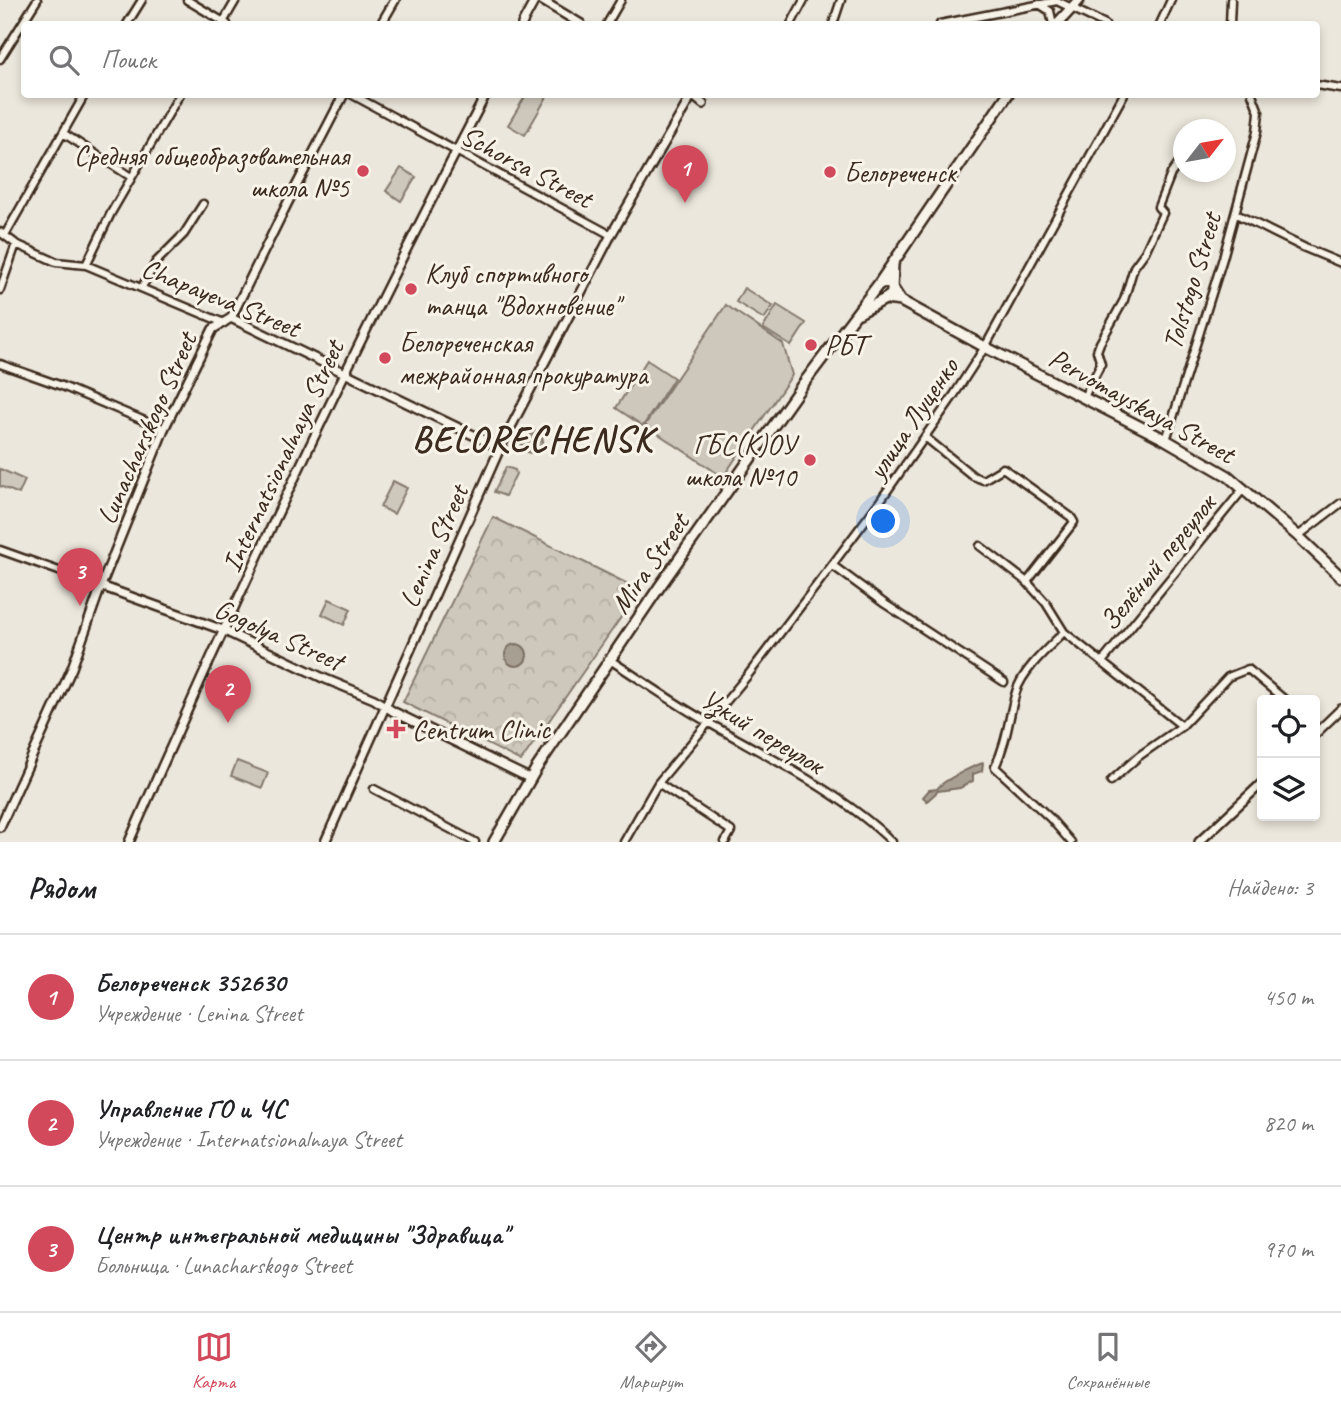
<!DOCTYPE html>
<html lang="ru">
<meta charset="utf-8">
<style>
body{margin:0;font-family:Caveat,sans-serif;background:#f2f2f2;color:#202124}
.controls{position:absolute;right:21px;bottom:21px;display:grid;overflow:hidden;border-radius:7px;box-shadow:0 4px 10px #0003}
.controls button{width:63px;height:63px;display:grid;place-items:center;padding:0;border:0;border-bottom:2px solid #e0e0e0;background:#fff;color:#202124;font:35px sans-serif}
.compass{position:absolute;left:1173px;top:119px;width:63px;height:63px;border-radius:50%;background:#fff;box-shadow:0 4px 10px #0003;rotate:59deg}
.you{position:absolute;left:884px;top:522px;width:24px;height:24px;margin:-18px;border:5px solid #fff;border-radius:50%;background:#1a73e8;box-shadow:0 0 0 10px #1a73e833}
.badge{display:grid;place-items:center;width:46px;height:46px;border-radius:50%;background:#d1495b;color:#fff;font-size:23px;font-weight:700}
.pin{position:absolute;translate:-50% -58px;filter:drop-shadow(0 2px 4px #0008)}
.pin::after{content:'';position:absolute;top:37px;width:24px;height:21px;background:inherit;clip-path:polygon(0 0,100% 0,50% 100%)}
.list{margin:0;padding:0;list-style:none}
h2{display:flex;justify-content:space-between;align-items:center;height:91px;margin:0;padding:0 28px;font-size:30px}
h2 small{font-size:23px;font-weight:400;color:#757577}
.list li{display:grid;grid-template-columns:46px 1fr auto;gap:21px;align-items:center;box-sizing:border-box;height:126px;padding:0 28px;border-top:2px solid #e0e0e0}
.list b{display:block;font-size:26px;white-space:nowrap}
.list p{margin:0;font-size:23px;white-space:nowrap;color:#757577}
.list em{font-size:23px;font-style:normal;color:#757577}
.icon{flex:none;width:38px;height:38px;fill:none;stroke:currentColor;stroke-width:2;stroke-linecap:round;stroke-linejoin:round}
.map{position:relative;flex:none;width:1341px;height:842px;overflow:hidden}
.search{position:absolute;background:#fff;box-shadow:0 4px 10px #0003;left:21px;right:21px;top:21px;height:77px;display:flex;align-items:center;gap:18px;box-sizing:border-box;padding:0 24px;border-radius:7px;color:#757577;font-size:26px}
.sheet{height:469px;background:#fff}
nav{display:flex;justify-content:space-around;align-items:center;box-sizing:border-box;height:98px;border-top:2px solid #e0e0e0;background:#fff;font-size:19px;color:#757577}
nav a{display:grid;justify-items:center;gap:4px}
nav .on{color:#d1495b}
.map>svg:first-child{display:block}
.grass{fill:url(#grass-tufts);stroke:#84796d;stroke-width:2}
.park{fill:url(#park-crowns);stroke:#84796d;stroke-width:2}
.garden{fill:#cec8bc;stroke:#84796d;stroke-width:2}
.water{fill:url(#water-ripples);stroke:#7c7064;stroke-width:2}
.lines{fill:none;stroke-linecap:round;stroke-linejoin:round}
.minor-casing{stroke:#3b2a1e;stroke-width:11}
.tertiary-casing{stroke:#3b2a1e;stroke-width:12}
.secondary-casing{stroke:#3b2a1e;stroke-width:14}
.minor{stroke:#f7f3e8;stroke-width:6}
.tertiary{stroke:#f7f3e8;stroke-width:7}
.secondary{stroke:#f7f3e8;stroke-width:9}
.poi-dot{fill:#d1495b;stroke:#f7f3e8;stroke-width:2.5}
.labels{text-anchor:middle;stroke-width:6;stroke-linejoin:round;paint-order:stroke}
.poi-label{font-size:28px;fill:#3b2a1e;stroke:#f7f3e8;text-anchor:start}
.street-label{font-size:28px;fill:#3b2a1e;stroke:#f7f3e8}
.district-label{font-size:35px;font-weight:bold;letter-spacing:2px;fill:#3b2a1e;stroke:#f7f3e8}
</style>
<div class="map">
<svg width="1341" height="842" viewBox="0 0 1341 842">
<defs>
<pattern id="grass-tufts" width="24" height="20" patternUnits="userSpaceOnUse" patternTransform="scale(1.75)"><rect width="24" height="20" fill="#cec8bc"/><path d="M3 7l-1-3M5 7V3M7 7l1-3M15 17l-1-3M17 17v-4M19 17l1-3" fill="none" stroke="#b2aca1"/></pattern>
<pattern id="park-crowns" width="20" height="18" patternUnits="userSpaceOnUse" patternTransform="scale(1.75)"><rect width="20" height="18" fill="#cec8bc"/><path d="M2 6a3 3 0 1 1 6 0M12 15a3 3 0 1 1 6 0" fill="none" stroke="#b2aca1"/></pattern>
<pattern id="water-ripples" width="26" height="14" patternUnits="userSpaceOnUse" patternTransform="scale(1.75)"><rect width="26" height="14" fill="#a89f93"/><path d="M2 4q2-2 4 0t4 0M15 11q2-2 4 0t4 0" fill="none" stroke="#8a8277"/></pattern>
</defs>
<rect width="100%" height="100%" fill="#ece7dc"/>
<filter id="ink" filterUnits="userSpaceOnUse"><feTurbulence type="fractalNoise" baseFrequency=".0143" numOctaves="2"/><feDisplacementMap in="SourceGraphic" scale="14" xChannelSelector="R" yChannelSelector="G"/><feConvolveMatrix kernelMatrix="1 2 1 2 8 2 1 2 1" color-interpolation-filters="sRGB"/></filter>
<g filter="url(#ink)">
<path class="grass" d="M506,467L515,470L516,474L505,496L494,492Z"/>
<path class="park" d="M493,517L640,590L521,761L403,702Z"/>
<path class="garden" d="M526,95H548L525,135L508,125Z
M401,168L416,177L401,201L386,191Z
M744,288L773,306L764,319L736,302Z
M726,305L783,344L792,375L723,477L645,425Z
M777,305L806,323L791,346L763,328Z
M647,360L674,378L643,426L616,408Z
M0,469L25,480L19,494L0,486Z
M393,481L407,488L394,514L380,507Z
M329,599L351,609L344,625L322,614Z
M237,761L268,773L262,788L231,776Z"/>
<path class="water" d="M521 442a11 11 0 1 1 22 0a11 11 0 1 1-22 0Z
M505 655a11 11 0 1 1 22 0a11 11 0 1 1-22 0Z
M983,763L982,771L973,774V781L960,788L938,791L927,801L923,797L929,790L937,789C942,781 973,766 983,763Z"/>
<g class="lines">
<defs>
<path id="minor" d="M187,0L227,24
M1039,4L1050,11L1053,24
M127,24L142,0
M222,24L236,0
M607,24L621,0
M791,24L804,0
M833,24L841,0
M940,24L1057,1L1105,24
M1160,24L1171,0
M1230,24L1231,0
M0,59L37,0
M1316,85L1341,89
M351,94L611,235
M63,133L131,177
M1236,214L1305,248L1341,263
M0,232L16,244L56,262L86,265L224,323
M5,235L85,94
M86,265L111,213L180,94
M142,287L156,262L184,234L203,204
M0,290L16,244
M0,364L62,386L164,429
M1084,397L1101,364L1097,351L1100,343L1124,300L1134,267L1145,252L1163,213L1158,207L1171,174L1180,161L1184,151
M925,437L973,476L983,480L1003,468L1071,517L1074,522L1027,582
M1166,440L1223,258L1257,132L1259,112L1252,94
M1298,536L1341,503
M980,546L1027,582L1046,603L1064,632L1182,726
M0,550L101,586
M832,565L885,604L1004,682
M1064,632C1048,648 1022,671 1016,692C1008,719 1008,739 995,767L1050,818L1071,842
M610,660C643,681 675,704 709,723C768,757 844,794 892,842
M1102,662L1244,488
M1111,781L1139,756L1182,726L1228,677L1248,669L1285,700
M658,783L731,831L725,842
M374,789L475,842
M624,842L658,783L748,675L832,565L880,501L954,395L985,347L1124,94"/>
<path id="tertiary" d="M541,0L581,24
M381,24L395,0
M522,24L535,0
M691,94L703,104
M231,318L500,448
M231,318L288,202L344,94
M101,586L223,630L323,678L374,699L394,712L531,779
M1315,734L1341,709
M0,827L72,668L101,586L164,429L213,329L231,318
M129,842C239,589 358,339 486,94
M325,842L500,448L611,235L692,95
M1199,842L1262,783"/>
<path id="secondary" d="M1057,24L1079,0
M878,285L884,282L890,284L901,301
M885,299L891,295L892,291L893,264
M859,313L885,299L901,301L985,347L1166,440L1228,476L1298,536L1341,577
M494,842L536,769L660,586L803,384L878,285L1008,94"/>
</defs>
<use href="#minor" class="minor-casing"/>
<use href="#tertiary" class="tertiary-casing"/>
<use href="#secondary" class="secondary-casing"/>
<use href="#minor" class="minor"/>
<use href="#tertiary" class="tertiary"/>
<use href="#secondary" class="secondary"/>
</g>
</g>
<g class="poi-dot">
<circle cx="363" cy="171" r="7"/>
<circle cx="830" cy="172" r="7"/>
<circle cx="411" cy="289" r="7"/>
<circle cx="811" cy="345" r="7"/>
<circle cx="385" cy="358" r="7"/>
<circle cx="810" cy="460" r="7"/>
<path d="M392.5 718.5h7v7h7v7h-7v7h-7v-7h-7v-7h7z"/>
</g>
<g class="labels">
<g class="poi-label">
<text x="349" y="165" text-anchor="end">Средняя общеобразовательная<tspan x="349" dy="32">школа №5</tspan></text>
<text x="844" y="182">Белореченск</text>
<text x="425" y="283">Клуб спортивного<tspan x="425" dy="32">танца "Вдохновение"</tspan></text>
<text x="399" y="352">Белореченская<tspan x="399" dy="32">межрайонная прокуратура</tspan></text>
<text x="825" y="355">РБТ</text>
<text x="796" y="454" text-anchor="end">ГБС(К)ОУ<tspan x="796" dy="32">школа №10</tspan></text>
<text x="412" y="739">Centrum Clinic</text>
</g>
<g class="street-label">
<text transform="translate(527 166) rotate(28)" y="10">Schorsa Street</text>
<text transform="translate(1191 281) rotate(-73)" y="10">Tolstogo Street</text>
<text transform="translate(221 297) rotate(22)" y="10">Chapayeva Street</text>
<text transform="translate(1142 405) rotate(29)" y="10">Pervomayskaya Street</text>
<text transform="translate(912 418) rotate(-56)" y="10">улица Луценко</text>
<text transform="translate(146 428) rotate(-66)" y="10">Lunacharskogo Street</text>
<text transform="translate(282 456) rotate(-65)" y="10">Internatsionalnaya Street</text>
<text transform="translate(433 546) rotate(-66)" y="10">Lenina Street</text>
<text transform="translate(1157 562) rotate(-51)" y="10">Зелёный переулок</text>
<text transform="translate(649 563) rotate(-55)" y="10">Mira Street</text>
<text transform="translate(279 634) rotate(24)" y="10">Gogolya Street</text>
<text transform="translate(763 731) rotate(31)" y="10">Узкий переулок</text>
</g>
<g class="district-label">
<text x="533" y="451">BELORECHENSK</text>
</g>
</g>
</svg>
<div class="controls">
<button><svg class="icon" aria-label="locate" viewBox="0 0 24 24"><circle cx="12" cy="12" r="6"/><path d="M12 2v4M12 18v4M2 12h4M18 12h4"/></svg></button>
<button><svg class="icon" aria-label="layers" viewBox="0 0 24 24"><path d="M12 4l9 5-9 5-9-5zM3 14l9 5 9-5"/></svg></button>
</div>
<svg class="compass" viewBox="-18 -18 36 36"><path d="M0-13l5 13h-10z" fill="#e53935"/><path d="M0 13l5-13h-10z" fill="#757577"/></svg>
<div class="you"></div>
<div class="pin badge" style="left:685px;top:203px">1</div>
<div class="pin badge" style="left:228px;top:723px">2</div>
<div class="pin badge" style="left:80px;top:606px">3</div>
<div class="search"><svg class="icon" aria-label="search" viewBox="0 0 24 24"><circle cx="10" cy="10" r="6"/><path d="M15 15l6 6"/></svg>Поиск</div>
</div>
<section class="sheet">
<h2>Рядом<small>Найдено: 3</small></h2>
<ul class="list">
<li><span class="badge">1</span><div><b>Белореченск 352630</b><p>Учреждение · Lenina Street</p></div><em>450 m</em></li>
<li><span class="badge">2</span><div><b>Управление ГО и ЧС</b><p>Учреждение · Internatsionalnaya Street</p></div><em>820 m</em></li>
<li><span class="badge">3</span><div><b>Центр интегральной медицины &quot;Здравица&quot;</b><p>Больница · Lunacharskogo Street</p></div><em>970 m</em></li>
</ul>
</section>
<nav>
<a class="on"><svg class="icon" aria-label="map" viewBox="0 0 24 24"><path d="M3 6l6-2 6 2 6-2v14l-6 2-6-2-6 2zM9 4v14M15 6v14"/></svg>Карта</a>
<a><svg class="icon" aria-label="directions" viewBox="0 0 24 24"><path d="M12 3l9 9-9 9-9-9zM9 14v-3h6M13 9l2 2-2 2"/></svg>Маршрут</a>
<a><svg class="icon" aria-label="saved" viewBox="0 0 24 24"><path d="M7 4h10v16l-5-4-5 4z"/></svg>Сохранённые</a>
</nav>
